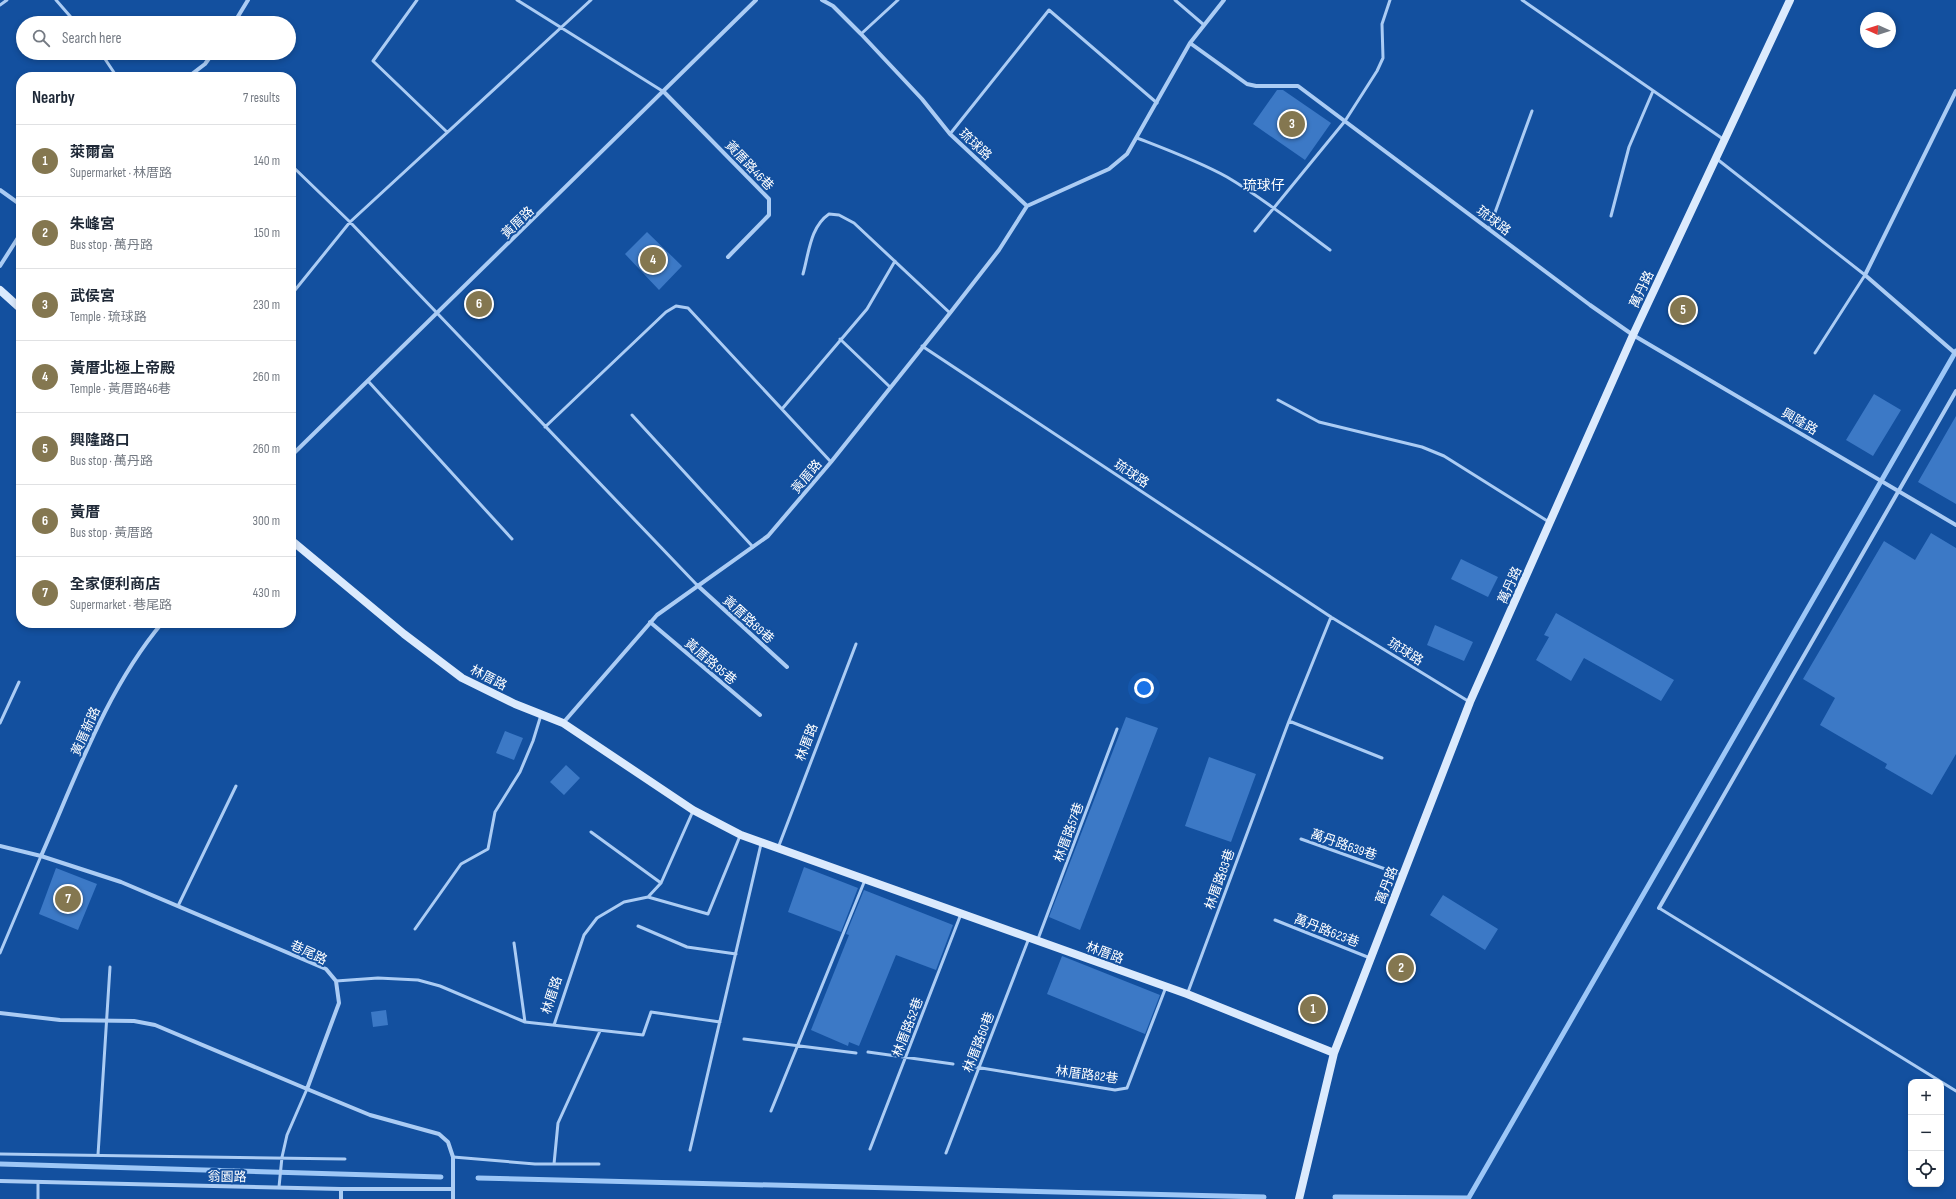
<!DOCTYPE html>
<meta charset="utf-8">
<style>
body{margin:0;font-family:"Sofia Sans Condensed","Noto Sans TC",sans-serif;background:#f6f6f7;color:#1f2937}
.controls{position:absolute;right:12px;bottom:12px;display:grid;overflow:hidden;border-radius:8px;box-shadow:0 2px 6px #0003}
.controls button{width:36px;height:36px;display:grid;place-items:center;padding:0;border:0;border-bottom:1px solid #e0e1e3;background:#fff;color:#1f2937;font:20px sans-serif}
.compass{position:absolute;left:1860px;top:12px;width:36px;height:36px;border-radius:50%;background:#fff;box-shadow:0 2px 6px #0003;rotate:273deg}
.you{position:absolute;left:1144px;top:688px;width:14px;height:14px;margin:-10px;border:3px solid #fff;border-radius:50%;background:#1a73e8;box-shadow:0 0 0 6px #1a73e833}
.badge{display:grid;place-items:center;width:26px;height:26px;border-radius:50%;background:#847750;color:#fff;font-size:13px;font-weight:700}
.pin{position:absolute;translate:-50% -50%;border:2px solid #fff;box-shadow:0 1px 4px #0006}
.list{margin:0;padding:0;list-style:none}
h2{display:flex;justify-content:space-between;align-items:center;height:52px;margin:0;padding:0 16px;font-size:17px}
h2 small{font-size:13px;font-weight:400;color:#747a83}
.list li{display:grid;grid-template-columns:26px 1fr auto;gap:12px;align-items:center;box-sizing:border-box;height:72px;padding:0 16px;border-top:1px solid #e0e1e3}
.list b{display:block;font-size:15px;white-space:nowrap}
.list p{margin:0;font-size:13px;white-space:nowrap;color:#747a83}
.list em{font-size:13px;font-style:normal;color:#747a83}
.icon{flex:none;width:22px;height:22px;fill:none;stroke:currentColor;stroke-width:2;stroke-linecap:round;stroke-linejoin:round}
.map{position:relative;flex:none;width:1956px;height:1199px;overflow:hidden}
.search{position:absolute;background:#fff;box-shadow:0 2px 6px #0003;left:16px;top:16px;width:280px;height:44px;display:flex;align-items:center;gap:10px;box-sizing:border-box;padding:0 14px;border-radius:22px;color:#747a83;font-size:15px}
.panel{position:absolute;background:#fff;box-shadow:0 2px 6px #0003;left:16px;top:72px;width:280px;height:556px;border-radius:16px}
.map>svg:first-child{display:block}
.lines{fill:none;stroke-linecap:round;stroke-linejoin:round}
.stream{stroke:#9dc7f7;stroke-width:5}
.building{fill:#3c79c6}
.lane{stroke:#abccf4;stroke-width:3}
.street{stroke:#abccf4;stroke-width:4}
.secondary{stroke:#dbeafd;stroke-width:8}
.labels{text-anchor:middle;stroke-width:4;stroke-linejoin:round;paint-order:stroke}
.street-label{font-size:13px;fill:#fff;stroke:#13509f}
.neighbourhood-label{font-size:14px;fill:#fff;stroke:#13509f}
</style>
<div class="map">
<svg width="1956" height="1199" viewBox="0 0 1956 1199">
<rect width="100%" height="100%" fill="#13509f"/>
<g class="lines">
<path class="stream" d="M0,1164L441,1177
M478,1178L1264,1197
M1335,1197L1468,1198
M1468,1199L1956,351"/>
</g>
<path class="building" d="M1277,90H1283L1331,123L1305,160L1253,124Z
M647,232L682,266L659,290L625,254Z
M1874,394L1901,410L1873,456L1846,440Z
M1956,416V504L1918,482Z
M1931,533L1956,548V754L1932,795L1885,768L1887,764L1820,725L1835,698L1803,679L1884,541L1915,560Z
M1461,559L1498,577L1488,597L1451,579Z
M1556,613L1674,680L1661,701L1584,658L1571,681L1536,660L1549,637L1544,635Z
M1435,625L1473,642L1464,661L1427,645Z
M1126,717L1158,728L1080,930L1049,917Z
M505,731L523,738L514,760L496,753Z
M1209,757L1256,774L1231,842L1185,826Z
M566,765L580,778L564,795L550,782Z
M804,867L858,888L841,932L788,912Z
M56,868L97,884L78,930L39,914Z
M864,890L953,925L936,970L896,955L859,1046L849,1042L848,1046L811,1030L849,935L846,934Z
M1443,895L1498,929L1485,950L1430,915Z
M1062,956L1160,995L1145,1034L1047,994Z
M386,1010L388,1025L373,1027L371,1012Z"/>
<g class="lines">
<path class="lane" d="M56,0L76,23
M417,0L373,61L447,132
M517,0L664,92
M1175,0L1204,25
M1522,0L1723,139
M0,5L7,0
M861,34L898,0
M101,53L117,77
M950,134L1049,10L1157,103
M1137,138C1168,150 1198,161 1227,177C1263,198 1296,225 1330,250
M1717,159L1865,275L1815,353
M291,165L350,222L697,585
M1611,216L1629,147L1653,91
M1489,229L1532,111
M1255,231L1345,121L1377,71L1383,58L1382,24L1390,0
M803,274C809,253 810,227 829,214L839,215L854,223L950,313
M291,295L350,222L591,0
M840,339L890,387
M922,346L1331,617L1468,701
M368,381L512,539
M1278,400L1319,422L1422,447L1444,456L1549,522
M782,409L867,309L895,261
M632,415L753,547
M545,427L666,312L676,306L688,308L831,462
M1289,721L1382,758
M0,723L19,682
M591,832L661,883
M1301,839L1402,875
M778,848L856,644
M648,897L708,914L740,836
M178,906L236,786
M1659,908L1956,1091
M1275,920L1370,958
M638,926L687,947L736,954
M415,929L461,864L488,849L495,812L520,772L533,741L541,715
M1038,939L1117,729
M514,943L525,1022
M0,953L41,856
M336,981L378,978L418,980L440,986L525,1022L643,1035L651,1012L720,1022
M1188,992L1289,721L1331,617
M554,1025L584,935L597,918L624,902L648,897L661,883L693,811
M744,1039L856,1053
M868,1052L953,1064
M963,1065L1115,1090L1127,1088L1166,987
M771,1111L865,880
M870,1149L961,914
M690,1150L761,844
M946,1153L1029,938
M0,1154L345,1159
M98,1155L110,967
M453,1157L535,1164H599
M554,1164L558,1123L600,1031
M279,1187L282,1157L287,1135L307,1089
M38,1199V1182"/>
<path class="street" d="M822,0L833,6L861,34L922,99L950,134L1027,206
M234,23L248,0
M1190,43L1247,84L1256,86H1298L1590,305L1633,335L1956,525
M188,77L205,64L213,53
M1956,91L1865,275L1956,354
M664,92L769,199V215L728,257
M0,190L21,205
M1027,206L1109,169L1127,154L1190,43L1224,0
M0,266L21,233
M291,456L756,0
M697,585L787,667
M650,622L760,715
M563,723L657,615L768,536L831,462L950,313L999,250L1027,206
M0,846L41,856L121,882L326,969L336,981L339,1003L307,1089L370,1115L439,1134L448,1142L453,1157V1199
M41,856C76,777 106,690 162,623
M1659,908L1956,391
M0,1013L60,1020L134,1021L155,1025L307,1089
M0,1181L341,1189H453
M341,1199V1189"/>
<path class="secondary" d="M0,290L21,309
M291,540L404,634L462,678L515,704L563,723L693,810L741,835L1187,994L1334,1053
M1299,1199L1334,1053L1470,702L1633,335L1790,0"/>
</g>
<g class="labels">
<g class="street-label">
<text transform="translate(976 144) rotate(43)" y="5">琉球路</text>
<text transform="translate(750 165) rotate(46)" y="5">黃厝路46巷</text>
<text transform="translate(1494 220) rotate(37)" y="5">琉球路</text>
<text transform="translate(517 222) rotate(-44)" y="5">黃厝路</text>
<text transform="translate(1641 289) rotate(-65)" y="5">萬丹路</text>
<text transform="translate(1800 421) rotate(30)" y="5">興隆路</text>
<text transform="translate(1132 473) rotate(34)" y="5">琉球路</text>
<text transform="translate(806 476) rotate(-50)" y="5">黃厝路</text>
<text transform="translate(1509 585) rotate(-66)" y="5">萬丹路</text>
<text transform="translate(749 619) rotate(42)" y="5">黃厝路89巷</text>
<text transform="translate(1406 651) rotate(32)" y="5">琉球路</text>
<text transform="translate(711 661) rotate(40)" y="5">黃厝路95巷</text>
<text transform="translate(489 677) rotate(27)" y="5">林厝路</text>
<text transform="translate(85 731) rotate(-66)" y="5">黃厝新路</text>
<text transform="translate(806 742) rotate(-69)" y="5">林厝路</text>
<text transform="translate(1068 832) rotate(-70)" y="5">林厝路57巷</text>
<text transform="translate(1344 844) rotate(19)" y="5">萬丹路639巷</text>
<text transform="translate(1219 879) rotate(-70)" y="5">林厝路83巷</text>
<text transform="translate(1386 885) rotate(-69)" y="5">萬丹路</text>
<text transform="translate(1327 930) rotate(21)" y="5">萬丹路623巷</text>
<text transform="translate(309 952) rotate(25)" y="5">巷尾路</text>
<text transform="translate(1105 952) rotate(20)" y="5">林厝路</text>
<text transform="translate(551 995) rotate(-72)" y="5">林厝路</text>
<text transform="translate(907 1027) rotate(-69)" y="5">林厝路52巷</text>
<text transform="translate(978 1042) rotate(-69)" y="5">林厝路60巷</text>
<text transform="translate(1087 1074) rotate(7)" y="5">林厝路82巷</text>
<text transform="translate(227 1176) rotate(1)" y="5">翁園路</text>
</g>
<g class="neighbourhood-label">
<text x="1264" y="190">琉球仔</text>
</g>
</g>
</svg>
<div class="controls">
<button>+</button>
<button>−</button>
<button><svg class="icon" aria-label="locate" viewBox="0 0 24 24"><circle cx="12" cy="12" r="6"/><path d="M12 2v4M12 18v4M2 12h4M18 12h4"/></svg></button>
</div>
<svg class="compass" viewBox="-18 -18 36 36"><path d="M0-13l5 13h-10z" fill="#e53935"/><path d="M0 13l5-13h-10z" fill="#747a83"/></svg>
<div class="you"></div>
<div class="pin badge" style="left:1313px;top:1009px">1</div>
<div class="pin badge" style="left:1401px;top:968px">2</div>
<div class="pin badge" style="left:1292px;top:124px">3</div>
<div class="pin badge" style="left:653px;top:260px">4</div>
<div class="pin badge" style="left:1683px;top:310px">5</div>
<div class="pin badge" style="left:479px;top:304px">6</div>
<div class="pin badge" style="left:68px;top:899px">7</div>
<div class="search"><svg class="icon" aria-label="search" viewBox="0 0 24 24"><circle cx="10" cy="10" r="6"/><path d="M15 15l6 6"/></svg>Search here</div>
<section class="panel">
<h2>Nearby<small>7 results</small></h2>
<ul class="list">
<li><span class="badge">1</span><div><b>萊爾富</b><p>Supermarket · 林厝路</p></div><em>140 m</em></li>
<li><span class="badge">2</span><div><b>朱峰宮</b><p>Bus stop · 萬丹路</p></div><em>150 m</em></li>
<li><span class="badge">3</span><div><b>武侯宮</b><p>Temple · 琉球路</p></div><em>230 m</em></li>
<li><span class="badge">4</span><div><b>黃厝北極上帝殿</b><p>Temple · 黃厝路46巷</p></div><em>260 m</em></li>
<li><span class="badge">5</span><div><b>興隆路口</b><p>Bus stop · 萬丹路</p></div><em>260 m</em></li>
<li><span class="badge">6</span><div><b>黃厝</b><p>Bus stop · 黃厝路</p></div><em>300 m</em></li>
<li><span class="badge">7</span><div><b>全家便利商店</b><p>Supermarket · 巷尾路</p></div><em>430 m</em></li>
</ul>
</section>
</div>
